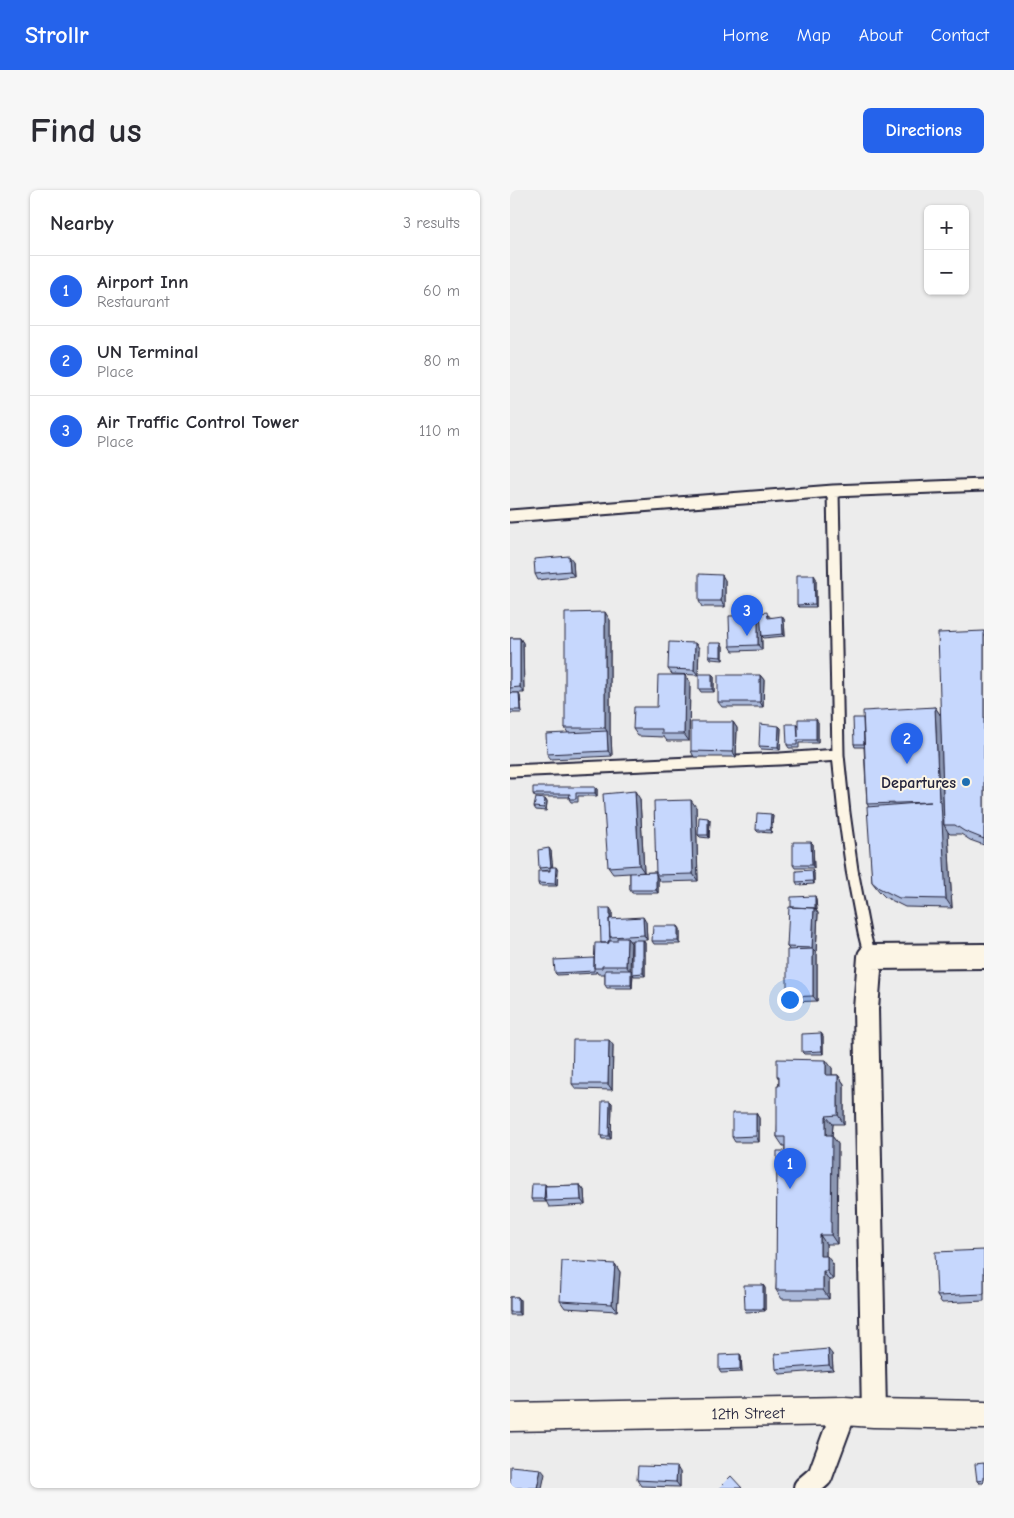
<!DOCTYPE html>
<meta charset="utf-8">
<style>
body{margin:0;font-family:"Comic Neue",sans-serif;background:#f7f7f7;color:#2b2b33}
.controls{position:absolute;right:15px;top:15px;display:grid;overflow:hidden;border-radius:8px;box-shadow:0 1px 4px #0004}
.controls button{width:45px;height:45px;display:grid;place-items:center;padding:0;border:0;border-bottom:1px solid #e1e1e2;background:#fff;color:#2b2b33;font:25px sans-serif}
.you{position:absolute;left:279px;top:809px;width:18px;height:18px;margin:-12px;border:4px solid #fff;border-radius:50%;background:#1a73e8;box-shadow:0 0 0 8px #1a73e833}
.badge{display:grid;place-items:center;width:32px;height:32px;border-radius:50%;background:#2563eb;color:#fff;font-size:16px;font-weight:700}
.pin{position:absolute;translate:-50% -41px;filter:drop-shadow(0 1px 2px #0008)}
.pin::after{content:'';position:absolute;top:26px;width:18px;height:15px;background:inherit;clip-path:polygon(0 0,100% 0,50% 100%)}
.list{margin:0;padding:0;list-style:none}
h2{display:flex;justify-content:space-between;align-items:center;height:65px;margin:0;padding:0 20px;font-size:21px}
h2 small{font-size:16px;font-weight:400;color:#7c7c81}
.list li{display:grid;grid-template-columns:32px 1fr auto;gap:15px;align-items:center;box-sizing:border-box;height:70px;padding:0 20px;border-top:1px solid #e1e1e2}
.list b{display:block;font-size:19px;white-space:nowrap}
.list p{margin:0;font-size:16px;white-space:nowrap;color:#7c7c81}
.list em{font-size:16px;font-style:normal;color:#7c7c81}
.map{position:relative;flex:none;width:474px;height:1298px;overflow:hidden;border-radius:8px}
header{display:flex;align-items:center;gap:30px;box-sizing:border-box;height:70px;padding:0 25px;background:#2563eb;color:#fff}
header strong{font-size:24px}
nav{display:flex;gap:28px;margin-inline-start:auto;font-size:18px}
.intro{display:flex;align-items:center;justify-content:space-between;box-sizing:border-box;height:120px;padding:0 30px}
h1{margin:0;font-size:35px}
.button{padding:12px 22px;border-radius:8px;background:#2563eb;color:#fff;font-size:18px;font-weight:700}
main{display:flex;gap:30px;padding:0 30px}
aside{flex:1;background:#fff;border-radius:8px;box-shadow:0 1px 4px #0004}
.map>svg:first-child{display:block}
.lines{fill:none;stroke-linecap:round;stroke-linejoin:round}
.lane-casing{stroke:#22223b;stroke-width:15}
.street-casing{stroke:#22223b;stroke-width:28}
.secondary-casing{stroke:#22223b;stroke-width:31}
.lane{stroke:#fcf5e5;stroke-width:11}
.street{stroke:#fcf5e5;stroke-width:24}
.secondary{stroke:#fcf5e5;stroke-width:28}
.wall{fill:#aab9da;stroke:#22223b;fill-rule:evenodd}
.shaded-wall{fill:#8b96b1;stroke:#22223b}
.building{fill:#c6d7fd;stroke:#22223b}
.poi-dot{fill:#1f6fb2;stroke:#fcf5e5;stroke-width:2}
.labels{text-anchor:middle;stroke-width:4;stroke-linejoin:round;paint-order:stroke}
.poi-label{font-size:16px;font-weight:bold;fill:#22223b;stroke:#fcf5e5;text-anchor:end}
.street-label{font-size:16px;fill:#22223b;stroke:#fcf5e5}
</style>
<header>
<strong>Strollr</strong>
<nav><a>Home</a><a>Map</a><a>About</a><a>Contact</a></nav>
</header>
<div class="intro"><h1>Find us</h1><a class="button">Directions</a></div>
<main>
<aside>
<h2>Nearby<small>3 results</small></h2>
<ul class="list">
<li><span class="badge">1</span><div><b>Airport Inn</b><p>Restaurant</p></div><em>60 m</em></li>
<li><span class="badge">2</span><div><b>UN Terminal</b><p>Place</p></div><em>80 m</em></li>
<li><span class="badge">3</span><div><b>Air Traffic Control Tower</b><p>Place</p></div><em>110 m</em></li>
</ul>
</aside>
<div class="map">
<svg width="474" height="1298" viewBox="0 0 474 1298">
<rect width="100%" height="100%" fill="#ececec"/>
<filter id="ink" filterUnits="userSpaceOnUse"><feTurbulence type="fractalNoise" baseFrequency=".02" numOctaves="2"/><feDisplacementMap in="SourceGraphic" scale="10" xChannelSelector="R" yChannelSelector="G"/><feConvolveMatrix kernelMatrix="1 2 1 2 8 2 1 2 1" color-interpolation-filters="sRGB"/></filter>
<g filter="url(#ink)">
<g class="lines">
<defs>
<path id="lane" d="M323,301L328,565L334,623L342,680L354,743L360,767
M0,326L323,301L474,295
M0,581L270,569L328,565"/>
<path id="street" d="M364,1223L356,819L360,767L474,766
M296,1298L310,1286L334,1221"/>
<g id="secondary">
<path id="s1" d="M0,1227L334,1221L364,1223L474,1225"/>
</g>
</defs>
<use href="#lane" class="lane-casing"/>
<use href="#street" class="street-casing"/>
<use href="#secondary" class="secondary-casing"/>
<use href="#lane" class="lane"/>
<use href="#street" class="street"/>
<use href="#secondary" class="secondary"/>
</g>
<path class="wall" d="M63,371L64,386L28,390L25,384Z
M306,388V417H289L287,415Z
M215,390V417H192L189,411Z
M259,425V427L274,429L275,446L254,448L252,446V444V460L223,461L220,456L250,429Z
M100,430V545L101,546L102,566L41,569L37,564L58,543L55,538Z
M474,441V655L460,650L451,644H440L438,642L442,718L395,717L375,707L369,701L362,692L359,617L357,614L354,557H345L344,554L353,528L425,517L430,525Z
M0,448H10L13,453L14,503H0Z
M185,453L189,458L188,485L162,484L158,479Z
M211,453L213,456V470L201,469L199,466Z
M175,485L180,492L179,551H157L154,547L128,546L123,539L147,517Z
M250,485L254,490L253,517H212L208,512Z
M204,486V502H191L189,499Z
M0,503L10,506L12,523H0Z
M223,532L227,538L226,567H184L181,561Z
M308,532V553H289V558H279L277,555L287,534L288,536Z
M269,536L271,538L270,560L251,559L249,556Z
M87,599V606H68V612H61L59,609L60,607H25L23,604Z
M35,609L37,612L36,621L26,620L24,617Z
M130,609L134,682L125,683L146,682L186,617L188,691L151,692L148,688V703H122L120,700V683L103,684L98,677Z
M263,626L261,643L248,642L246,640Z
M200,630L199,648L190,647L188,645Z
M303,654L304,678H285L283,675Z
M41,661L42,677L48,680L47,696H29L28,693L40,681V680L31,681L29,678Z
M302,680L304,683V694L288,695L286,692Z
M305,706L306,709L307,720H306L308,723L306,763L307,764V811L281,812L277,807L279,759L277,757L281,717Z
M102,721V729L136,732L137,750H133L135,753V786H124L123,784L122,798H97L95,795V784H88L86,781V783L47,785L45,783L84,768L91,753ZM119,751H122V782L120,780L121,753Z
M168,736L170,739V754H144L142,751Z
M311,843L313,846V864H294L292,862Z
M103,855L102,900L66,899L62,894Z
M322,878V885H328L334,894V934H323L322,946L328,954L327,1054H316V1066L323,1074V1090H319V1109H272L266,1100L275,956H273L267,947L269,889L267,886Z
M100,911L102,913L101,949H92L91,946Z
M246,923L249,928V952H225L222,947Z
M35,994L36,996L70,995L74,1000L75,1015L39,1017L36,1011V1012H23L21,1009Z
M474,1060V1111L432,1113L427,1106Z
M105,1074L110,1082L107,1121L55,1118L50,1111Z
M253,1095L255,1098V1121L236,1122L235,1119Z
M0,1107H8L10,1110V1125H0Z
M230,1164L231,1166L232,1182L211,1183L209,1180Z
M322,1164L323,1180L270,1184L266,1179Z
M474,1273V1293H469L467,1291Z
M170,1282V1297L131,1296L127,1290Z"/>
<path class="shaded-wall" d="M59,366L63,371L64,386L60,381Z
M212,385L215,390V417L211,411Z
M304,385L306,388V417L305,414Z
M95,422L100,430V545L101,546L102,566L98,561L97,541L95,538Z
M248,425L251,430L252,460L248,455Z
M272,426L274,429L275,446L273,444Z
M10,448L13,453L14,503L10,497Z
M185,453L189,458L188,485L184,480Z
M211,453L213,456V470L211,467Z
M202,484L204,486V502L202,499Z
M175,485L180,492L179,551L174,544Z
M250,485L254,490L253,517L250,512Z
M9,503L10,506L12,523L10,520Z
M425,517L431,526L434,635L438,642L442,718L436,709L429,611Z
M306,529L308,532V553L306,550Z
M223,532L227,538L226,567L223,562Z
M269,536L271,538L270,560L268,557Z
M85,597L87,599V606L85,603Z
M125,601L130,609L134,682L129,675Z
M35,609L37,612L36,621L34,618Z
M181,610L186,617L188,691L183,684Z
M261,624L263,626L261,643L260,640Z
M198,628L200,630L199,648L198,645Z
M301,652L303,654L304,678L302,675Z
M39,658L41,661L43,679L41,677Z
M46,677L48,680L47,696L45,694Z
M302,680L304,683V694L303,691Z
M146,685L148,688V703L146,700Z
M305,706L306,709L307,720L305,718Z
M100,718L102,721V747H100Z
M304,718L308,723L306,763L302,758Z
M133,727L136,732L137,750L134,745Z
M168,736L170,739V754L168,751Z
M117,748L121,753L120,781L116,776Z
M133,750L135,753V786L133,783Z
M303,759L307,764V811L303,806Z
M121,780L123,782L122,798L121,795Z
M311,843L313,846V864L312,861Z
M99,850L103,855L102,900L98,894Z
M316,870L322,878V894L316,885Z
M328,885L334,894V934L328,925Z
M100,911L102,913L101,949L99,946Z
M246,923L249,928V952L246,946Z
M316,926L323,934L322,946L328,954L327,1054L321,1045L316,945Z
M35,994L37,997L36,1012L34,1009Z
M70,995L74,1000L75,1015L71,1010Z
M310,1045L316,1054V1074L310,1066Z
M317,1066L323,1074V1090L317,1081Z
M105,1074L110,1082L107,1121L102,1114Z
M313,1081L319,1090V1109L313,1100Z
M253,1095L255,1098V1121L253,1119Z
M8,1107L10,1110V1125L8,1122Z
M318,1159L322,1164L323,1180L319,1175Z
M230,1164L231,1166L232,1182L230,1179Z
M167,1277L170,1282V1297L166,1292Z
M31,1279L35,1284L32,1298H27Z"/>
<path class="building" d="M59,366L60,381L25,384L24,369Z
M189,384L212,385L211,411H189Z
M287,385H304L305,414L287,415Z
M95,422V538H55V423Z
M257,422L258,428L272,426L273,444L252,446L250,423Z
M248,425V455L220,456L219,426Z
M474,441V649L454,641L445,635H434L428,443Z
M0,448H10V497L0,498Z
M159,452L185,453L184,480L158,479Z
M199,453H211V467L199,466Z
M189,484H202V499H189Z
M148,485H175L174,544H152V539H123L124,517H147Z
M208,485H250V512H208Z
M0,503H9L10,520H0Z
M425,517L429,611H431L436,709L389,708L369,698L362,692L357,617L421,612L357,614L353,521Z
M343,528H353L354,554H344Z
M288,529H306V550H287V555H277L276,534H287L288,547Z
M181,532H223V562L181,561Z
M250,534L269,536L268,557L249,556Z
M97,541L98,561L37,564L36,544Z
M23,597H85V603H66V609H59L60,604H23Z
M125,601L129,675L98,677L93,604Z
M26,608L35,609L34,618L24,617Z
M181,610L183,684L146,685L144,611Z
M247,623L261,624L260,640H246Z
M189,627L198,628V645H188Z
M283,652H301L302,675H283Z
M39,658L41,677L29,678L28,660Z
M40,677H46L45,694L28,693V681H40Z
M302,680L303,691L286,692V681Z
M146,682V700H120V683Z
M305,706V718L281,717V707Z
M279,717L304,718L302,758L277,757Z
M90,718H100V729H99L100,751H98L99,753H91Z
M133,727L134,745L100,747L99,729Z
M143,736H168V751H142Z
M107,748H117L116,776H92V778H84L85,753H99L98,751H107Z
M122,750H133V783L122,784Z
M303,759V806L277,807V760Z
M84,768V781L45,783L44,770Z
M95,780H121V795H95Z
M311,843L312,861L292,862V844Z
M63,850H99L98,894H62Z
M267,869L316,870V885H328V925L316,926V945H322L321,1045H310V1066H317V1081H313V1100H266L267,961H275V947H267V896H269V886H267Z
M92,911H100L99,946H91Z
M222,923H246V946L222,947Z
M22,994H35L34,1009H21Z
M70,995L71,1010L36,1011L35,996Z
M474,1060V1104L427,1106L425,1062Z
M52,1071L105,1074L102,1114L50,1111Z
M234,1095H253V1119H235Z
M0,1107H8V1122H0Z
M318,1159L319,1175L266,1179L265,1164Z
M230,1164V1179L209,1180V1165Z
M474,1273V1290L467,1291L465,1274Z
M0,1276L31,1279L27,1298H0Z
M128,1276L167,1277L166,1292L127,1290Z
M221,1286L232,1298H209Z"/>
</g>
<circle class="poi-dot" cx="456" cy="592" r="5"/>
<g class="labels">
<g class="poi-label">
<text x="446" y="598">Departures</text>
</g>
<g class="street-label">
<text dy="6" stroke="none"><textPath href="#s1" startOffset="238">12th Street</textPath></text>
</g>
</g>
</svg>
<div class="controls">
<button>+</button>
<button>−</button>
</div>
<div class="you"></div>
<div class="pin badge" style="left:280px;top:999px">1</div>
<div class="pin badge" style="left:397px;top:574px">2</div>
<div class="pin badge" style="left:237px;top:446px">3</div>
</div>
</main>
